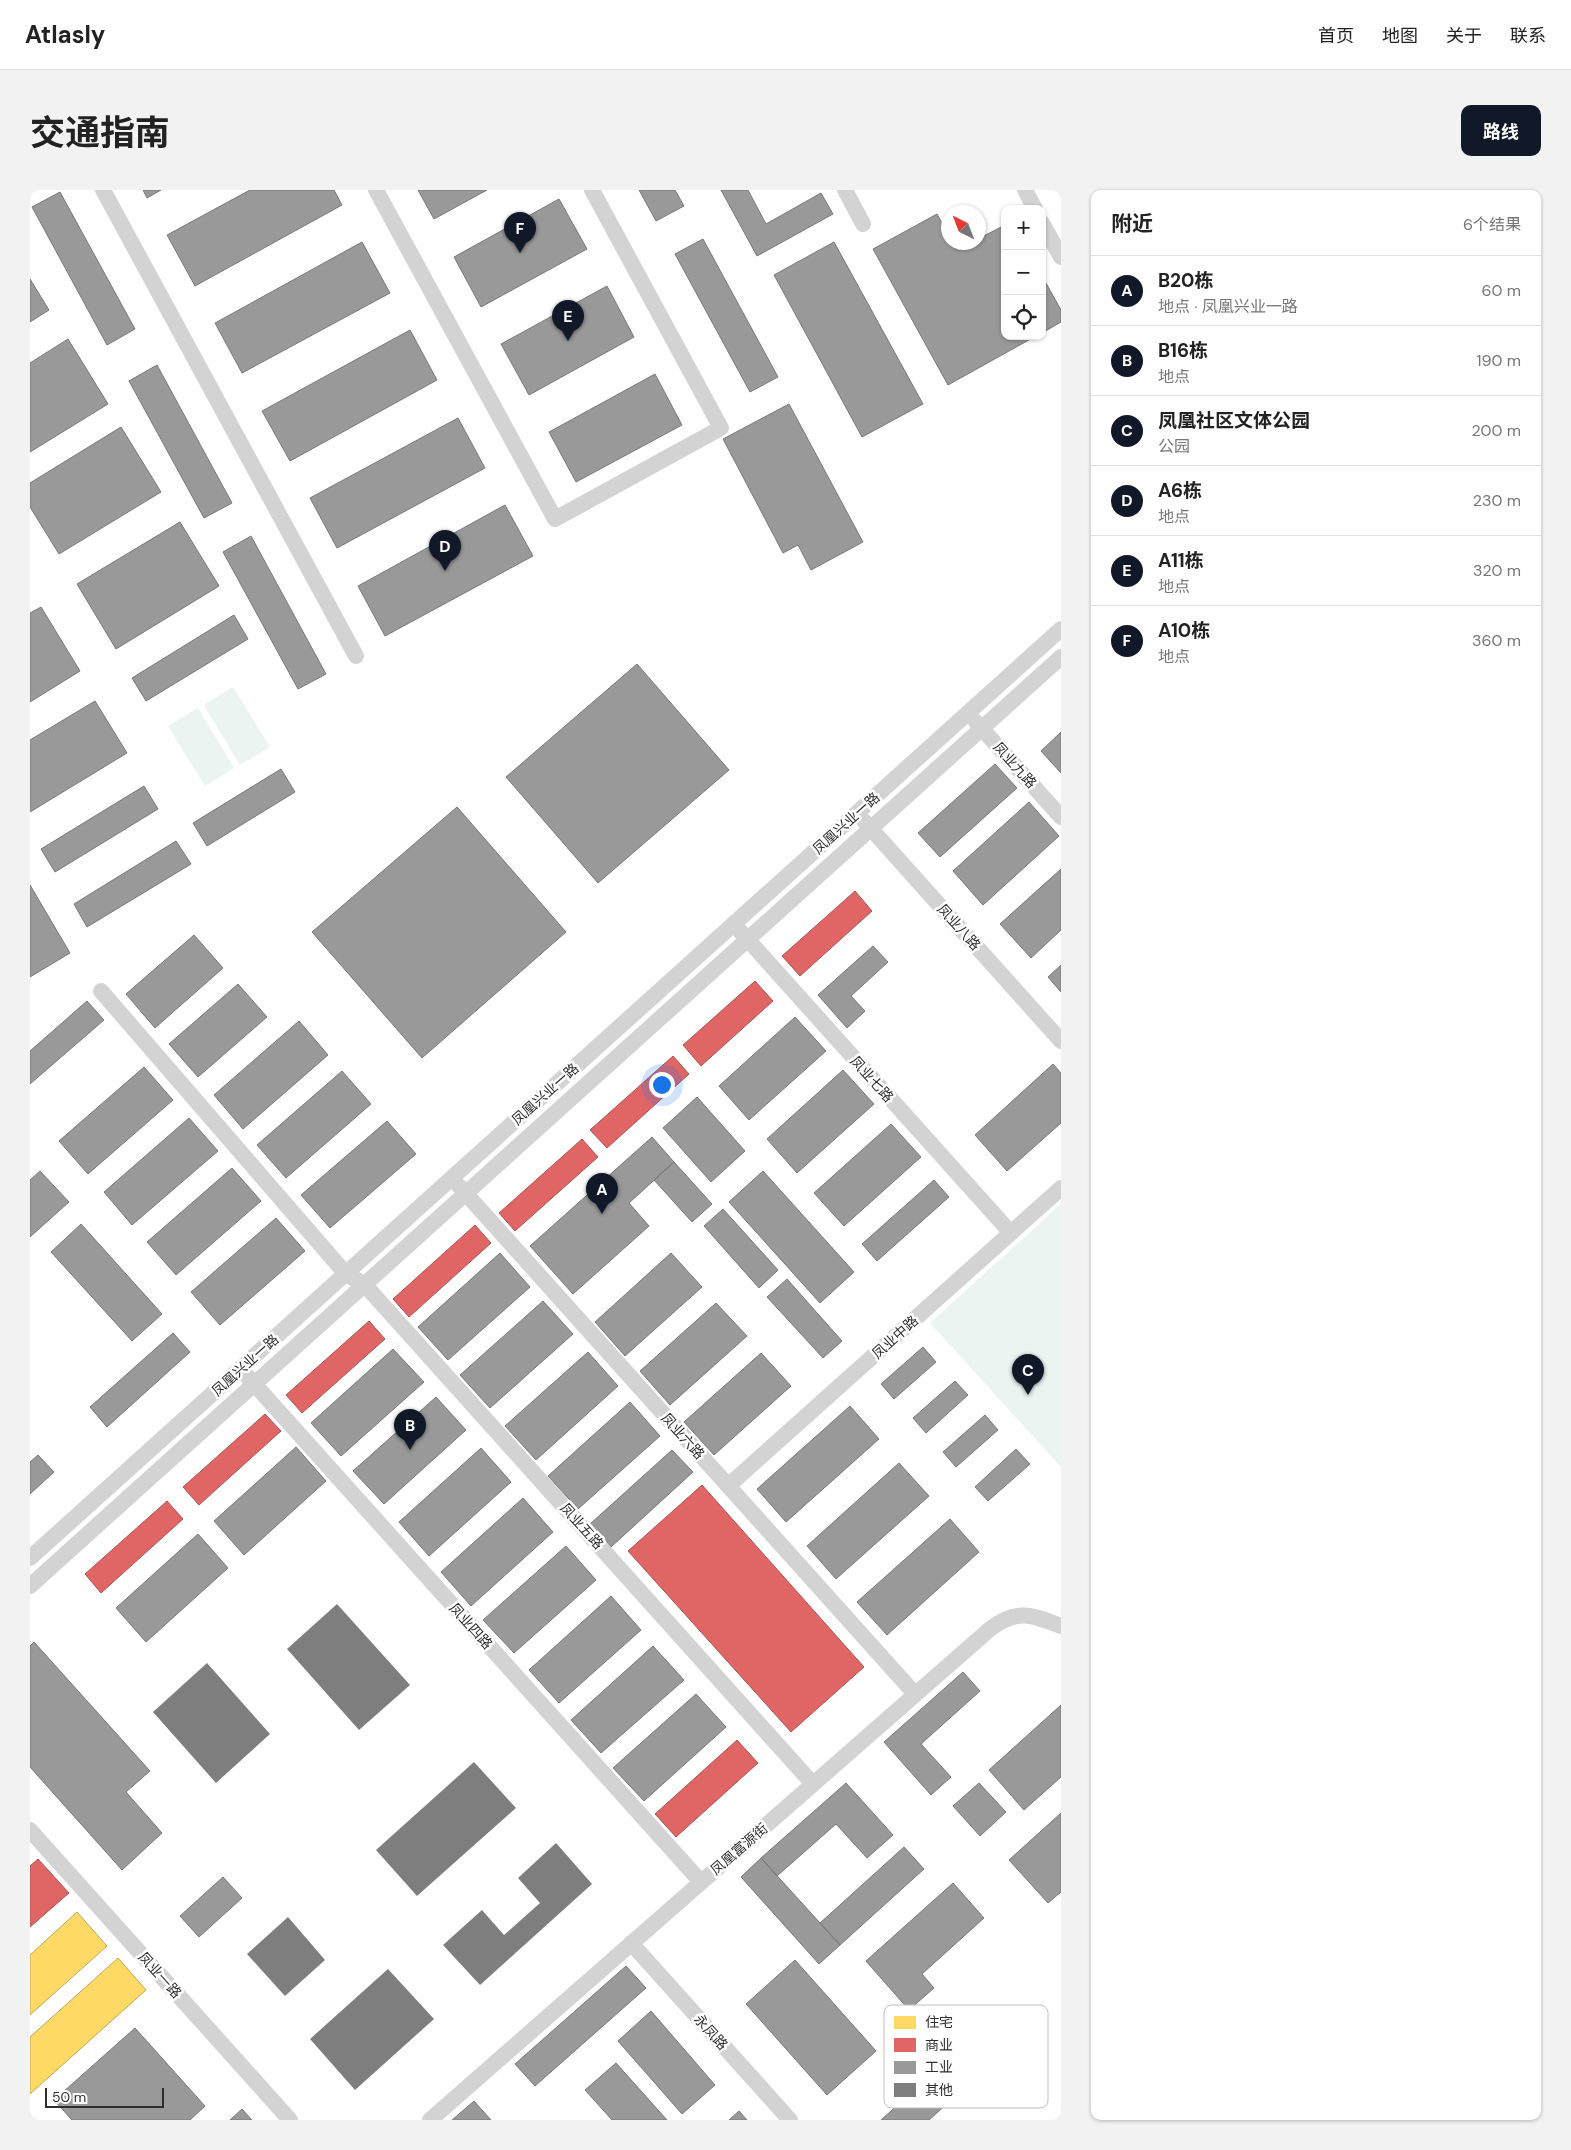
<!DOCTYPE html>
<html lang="zh">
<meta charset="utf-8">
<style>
body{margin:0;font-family:"DM Sans","Noto Sans SC",sans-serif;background:#f2f2f2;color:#222}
.controls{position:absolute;right:15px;top:15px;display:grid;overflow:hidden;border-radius:10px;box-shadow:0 1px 4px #0004}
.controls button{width:45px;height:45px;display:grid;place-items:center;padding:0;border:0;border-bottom:1px solid #e0e0e0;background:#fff;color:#222;font:25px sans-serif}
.compass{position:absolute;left:911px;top:15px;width:45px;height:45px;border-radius:50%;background:#fff;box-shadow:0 1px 4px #0004;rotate:318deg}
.scale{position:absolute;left:15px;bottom:12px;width:119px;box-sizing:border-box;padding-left:5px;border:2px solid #2e2e2e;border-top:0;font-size:14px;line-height:18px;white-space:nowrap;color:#2e2e2e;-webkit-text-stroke:4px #fff;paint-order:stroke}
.you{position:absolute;left:631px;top:894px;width:18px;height:18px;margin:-12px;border:4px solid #fff;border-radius:50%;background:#1a73e8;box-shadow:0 0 0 8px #1a73e833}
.badge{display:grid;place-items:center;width:32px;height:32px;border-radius:50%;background:#111827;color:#fff;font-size:16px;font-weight:700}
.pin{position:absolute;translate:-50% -41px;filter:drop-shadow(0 1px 2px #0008)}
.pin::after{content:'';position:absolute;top:26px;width:18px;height:15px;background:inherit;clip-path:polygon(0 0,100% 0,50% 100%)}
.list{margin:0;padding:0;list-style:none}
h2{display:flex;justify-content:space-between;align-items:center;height:65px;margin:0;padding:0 20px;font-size:21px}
h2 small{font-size:16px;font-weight:400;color:#767676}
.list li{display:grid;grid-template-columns:32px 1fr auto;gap:15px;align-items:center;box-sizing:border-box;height:70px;padding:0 20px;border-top:1px solid #e0e0e0}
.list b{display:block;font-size:19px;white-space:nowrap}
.list p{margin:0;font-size:16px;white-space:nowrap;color:#767676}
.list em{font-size:16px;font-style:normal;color:#767676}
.icon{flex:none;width:28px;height:28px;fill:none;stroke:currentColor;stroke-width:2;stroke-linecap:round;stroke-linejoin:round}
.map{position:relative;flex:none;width:1031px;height:1930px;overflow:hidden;border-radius:10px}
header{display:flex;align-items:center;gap:30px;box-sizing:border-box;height:70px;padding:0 25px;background:#fff;border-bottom:1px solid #e0e0e0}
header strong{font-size:24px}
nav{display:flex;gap:28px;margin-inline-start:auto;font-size:18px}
.intro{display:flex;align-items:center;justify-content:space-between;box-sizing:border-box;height:120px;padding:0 30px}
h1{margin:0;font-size:35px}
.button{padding:12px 22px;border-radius:10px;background:#111827;color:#fff;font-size:18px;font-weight:700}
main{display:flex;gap:30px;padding:0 30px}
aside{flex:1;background:#fff;border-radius:10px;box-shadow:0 1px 4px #0004}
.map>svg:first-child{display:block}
.green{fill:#ebf4f0}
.homes{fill:#ffd966;stroke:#c0a655}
.shops{fill:#e06666;stroke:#ab5555}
.industry{fill:#999;stroke:#797979}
.building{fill:#7e7e7e}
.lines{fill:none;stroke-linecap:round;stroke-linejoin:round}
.minor{stroke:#d3d3d3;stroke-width:16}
.labels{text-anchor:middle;stroke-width:5;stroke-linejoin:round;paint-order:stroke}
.street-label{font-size:14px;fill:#2e2e2e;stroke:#fff}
.key{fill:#fff;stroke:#c0c0c0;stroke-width:1}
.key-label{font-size:14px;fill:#2e2e2e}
</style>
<header>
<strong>Atlasly</strong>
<nav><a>首页</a><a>地图</a><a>关于</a><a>联系</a></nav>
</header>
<div class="intro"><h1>交通指南</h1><a class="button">路线</a></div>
<main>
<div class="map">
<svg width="1031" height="1930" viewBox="0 0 1031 1930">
<rect width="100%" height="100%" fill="#fff"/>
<path class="green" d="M203,497L240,557L210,575L174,515Z
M168,518L204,578L175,596L138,536Z
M1031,1014V1277L900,1133Z"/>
<path class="homes" d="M47,1722L77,1756L0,1825V1765Z
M88,1768L116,1800L0,1904V1847Z"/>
<path class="shops" d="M825,701L842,721L770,786L752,766Z
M725,791L743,811L671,876L653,855Z
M643,866L659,884L577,958L560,940Z
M552,949L568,967L485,1041L469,1023Z
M445,1035L461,1053L379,1127L363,1109Z
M339,1131L355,1149L272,1223L256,1205Z
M235,1224L251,1241L169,1315L153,1297Z
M672,1295L834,1477L761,1542L598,1361Z
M137,1311L153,1329L71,1403L55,1384Z
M707,1550L728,1573L646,1647L625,1624Z
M8,1669L39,1703L0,1737V1676Z"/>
<path class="industry" d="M113,0H131L117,8Z
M220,0H304L312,15L165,96L137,45Z
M388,0H457L404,29Z
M609,0H645L654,16L626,31Z
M691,0H718L736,34L791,3L803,24L727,66Z
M30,2L105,139L77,155L2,17Z
M529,9L557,59L451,117L424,67Z
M907,24L918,44V52H923L928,61L943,52H948V49L975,35V146H1006L918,195L843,59Z
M673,49L748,187L720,202L645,64Z
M332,52L360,103L212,183L185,133Z
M804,52L893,214L832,247L744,85Z
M1012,86L1031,120V132L1012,143Z
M0,89L19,120L0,132Z
M577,96L604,147L499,205L471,154Z
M380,140L407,190L260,271L232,221Z
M38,149L78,214L0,262V173Z
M127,175L202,313L174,328L99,191Z
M625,184L652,235L546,292L519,242Z
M759,214L833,352L781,380L768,355L753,363L693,249Z
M428,228L455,278L307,358L280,308Z
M91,237L131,302L29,364L0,317V293Z
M475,315L503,366L355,446L328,396Z
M150,332L189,396L86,459L47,394Z
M221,346L296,484L268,499L193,362Z
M11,417L50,481L0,512V423Z
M204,425L218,449L116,511L102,488Z
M607,474L699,580L568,693L476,587Z
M65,511L97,563L0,622V550Z
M1031,542V583L1011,561Z
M965,574L987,598L910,667L888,643Z
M251,579L265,602L177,656L163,633Z
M114,596L128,619L25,682L11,659Z
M999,612L1029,646L953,715L923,681Z
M427,617L536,742L392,868L282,742Z
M146,651L161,674L57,737L44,714Z
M1031,679V740L1001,768L970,734Z
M0,695L40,763L0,787Z
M164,745L193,778L125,838L96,804Z
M843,756L858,772L821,806L835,821L817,838L788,805Z
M1031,775V802L1018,787Z
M208,794L237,827L168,887L139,854Z
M57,811L74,830L0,894V861Z
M765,827L796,861L719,930L689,896Z
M269,831L298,865L213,939L184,905Z
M1023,874L1031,883V933L977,981L945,945Z
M114,877L143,910L58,984L29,951Z
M813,880L844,914L767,983L737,949Z
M312,881L341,914L256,988L227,955Z
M667,907L715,961L681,992L633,938Z
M159,928L188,961L102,1035L74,1002Z
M357,931L386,964L300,1038L271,1005Z
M861,934L891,967L814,1036L784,1003Z
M622,947L644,972L599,1013L619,1036L543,1104L500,1056Z
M644,972L682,1014L662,1032L624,990Z
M202,978L231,1011L146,1085L117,1052Z
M10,981L39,1012L0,1047V990Z
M733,981L824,1082L790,1113L699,1012Z
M904,990L919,1007L847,1071L832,1054Z
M693,1019L748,1080L729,1098L674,1036Z
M246,1028L275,1061L190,1135L161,1102Z
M51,1034L132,1124L102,1151L21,1062Z
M470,1063L500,1097L418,1170L388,1137Z
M641,1063L672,1097L595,1166L565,1132Z
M757,1089L812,1151L793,1168L737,1107Z
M513,1111L543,1144L460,1218L430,1185Z
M686,1113L717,1146L640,1215L610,1181Z
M143,1143L160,1162L77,1237L60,1217Z
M893,1157L906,1172L864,1209L851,1194Z
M363,1159L394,1192L311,1266L281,1233Z
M558,1162L588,1196L506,1270L475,1236Z
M731,1163L761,1196L684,1265L654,1232Z
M925,1191L938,1205L896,1243L883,1228Z
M406,1207L436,1240L354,1314L323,1281Z
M600,1212L630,1246L548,1319L518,1286Z
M820,1216L849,1249L756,1332L727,1299Z
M955,1225L968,1240L926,1277L913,1262Z
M266,1257L296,1291L214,1365L184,1331Z
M451,1258L481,1292L399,1366L369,1332Z
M986,1259L1000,1274L958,1311L945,1297Z
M642,1260L663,1282L581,1357L560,1334Z
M8,1265L24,1282L0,1304V1272Z
M869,1273L899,1306L806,1389L777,1356Z
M493,1308L523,1342L441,1416L411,1382Z
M920,1329L949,1362L857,1445L827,1412Z
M168,1344L198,1378L116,1452L86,1418Z
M536,1356L566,1390L484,1463L453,1430Z
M581,1406L611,1440L529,1513L499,1480Z
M4,1452L120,1581L96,1602L132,1643L92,1680L0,1577V1456Z
M623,1456L654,1490L571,1563L541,1530Z
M933,1482L950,1501L891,1554L921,1587L901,1605L854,1552Z
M666,1504L696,1537L614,1611L583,1578Z
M1031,1515V1587L994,1620L959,1580Z
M816,1593L863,1645L837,1668L806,1634L747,1686L731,1668Z
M949,1593L976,1622L950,1646L923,1616Z
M1031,1623V1702L1018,1713L979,1670Z
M874,1657L894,1679L810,1755L790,1733Z
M731,1668L810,1755L789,1774L711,1687Z
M193,1687L212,1708L169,1747L150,1726Z
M923,1693L954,1728L892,1784L904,1798L879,1820L836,1771Z
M765,1770L846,1861L797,1905L716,1814Z
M596,1776L616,1798L505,1896L485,1874Z
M621,1821L685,1895L652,1924L588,1851Z
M105,1838L175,1916L160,1930H42L24,1910Z
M917,1871L938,1895L899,1930H851Z
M586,1873L637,1930H582L555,1900Z
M444,1911L461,1930H422Z
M212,1919L222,1930H200Z
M709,1921L717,1930H699Z"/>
<path class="building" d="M307,1414L380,1495L329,1540L257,1459Z
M177,1473L240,1544L186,1593L123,1522Z
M444,1572L486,1618L387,1706L346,1660Z
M526,1653L562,1694L450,1795L413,1755L452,1720L474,1745L510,1713L488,1688Z
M258,1727L295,1770L255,1806L217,1764Z
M358,1779L404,1829L325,1900L280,1849Z"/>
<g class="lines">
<path class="minor" d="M73,0L326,466
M346,0L525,329L691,238L562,0
M815,0L833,34
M995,0L1005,19
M1012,33L1031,67
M946,532L1031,627
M834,631L1031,851
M710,741L981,1043
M71,801L316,1084L334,1094L783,1594
M429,996L885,1504
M217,1186L671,1692
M698,1296L1031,998
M0,1368L1031,439
M0,1396L1031,467
M0,1640L260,1930
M601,1753L760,1930
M400,1930L960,1439C987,1418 1002,1425 1031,1436"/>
</g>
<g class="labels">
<g class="street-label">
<text transform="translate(985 575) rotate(48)" y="5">凤业九路</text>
<text transform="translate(816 633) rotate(-42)" y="5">凤凰兴业一路</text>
<text transform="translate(929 737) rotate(48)" y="5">凤业八路</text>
<text transform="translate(842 889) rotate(48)" y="5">凤业七路</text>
<text transform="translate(515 904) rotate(-42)" y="5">凤凰兴业一路</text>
<text transform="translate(865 1147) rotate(-42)" y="5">凤业中路</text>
<text transform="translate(215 1175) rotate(-42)" y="5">凤凰兴业一路</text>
<text transform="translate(653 1246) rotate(48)" y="5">凤业六路</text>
<text transform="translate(552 1336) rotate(48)" y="5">凤业五路</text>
<text transform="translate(441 1436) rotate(48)" y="5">凤业四路</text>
<text transform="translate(709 1659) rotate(-41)" y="5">凤凰富源街</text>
<text transform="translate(130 1785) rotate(48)" y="5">凤业一路</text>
<text transform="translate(681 1842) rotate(48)" y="5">永凤路</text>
</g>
</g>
<rect x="854" y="1815" width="164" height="103" rx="8" class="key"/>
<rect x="864" y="1826" width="22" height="13" fill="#ffd966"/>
<rect x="864" y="1848" width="22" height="14" fill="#e06666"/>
<rect x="864" y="1871" width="22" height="13" fill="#999"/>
<rect x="864" y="1893" width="22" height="14" fill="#7e7e7e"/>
<g class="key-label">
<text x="895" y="1837">住宅</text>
<text x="895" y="1860">商业</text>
<text x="895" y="1882">工业</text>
<text x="895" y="1905">其他</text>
</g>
</svg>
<div class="controls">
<button>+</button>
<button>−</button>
<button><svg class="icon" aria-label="locate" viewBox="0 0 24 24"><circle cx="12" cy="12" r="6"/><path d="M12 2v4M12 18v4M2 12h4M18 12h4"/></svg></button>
</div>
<svg class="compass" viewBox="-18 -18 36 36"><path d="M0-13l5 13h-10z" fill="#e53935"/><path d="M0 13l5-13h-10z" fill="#767676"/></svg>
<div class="scale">50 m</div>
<div class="you"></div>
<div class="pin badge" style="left:572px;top:1024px">A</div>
<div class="pin badge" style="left:380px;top:1260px">B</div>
<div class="pin badge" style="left:998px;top:1205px">C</div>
<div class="pin badge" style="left:415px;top:381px">D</div>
<div class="pin badge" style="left:538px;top:151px">E</div>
<div class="pin badge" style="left:490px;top:63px">F</div>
</div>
<aside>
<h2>附近<small>6个结果</small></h2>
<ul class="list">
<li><span class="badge">A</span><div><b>B20栋</b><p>地点 · 凤凰兴业一路</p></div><em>60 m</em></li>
<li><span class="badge">B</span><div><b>B16栋</b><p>地点</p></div><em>190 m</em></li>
<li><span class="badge">C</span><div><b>凤凰社区文体公园</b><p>公园</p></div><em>200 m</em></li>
<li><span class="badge">D</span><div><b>A6栋</b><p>地点</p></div><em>230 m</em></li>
<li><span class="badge">E</span><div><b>A11栋</b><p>地点</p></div><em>320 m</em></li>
<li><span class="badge">F</span><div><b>A10栋</b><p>地点</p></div><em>360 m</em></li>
</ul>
</aside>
</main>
